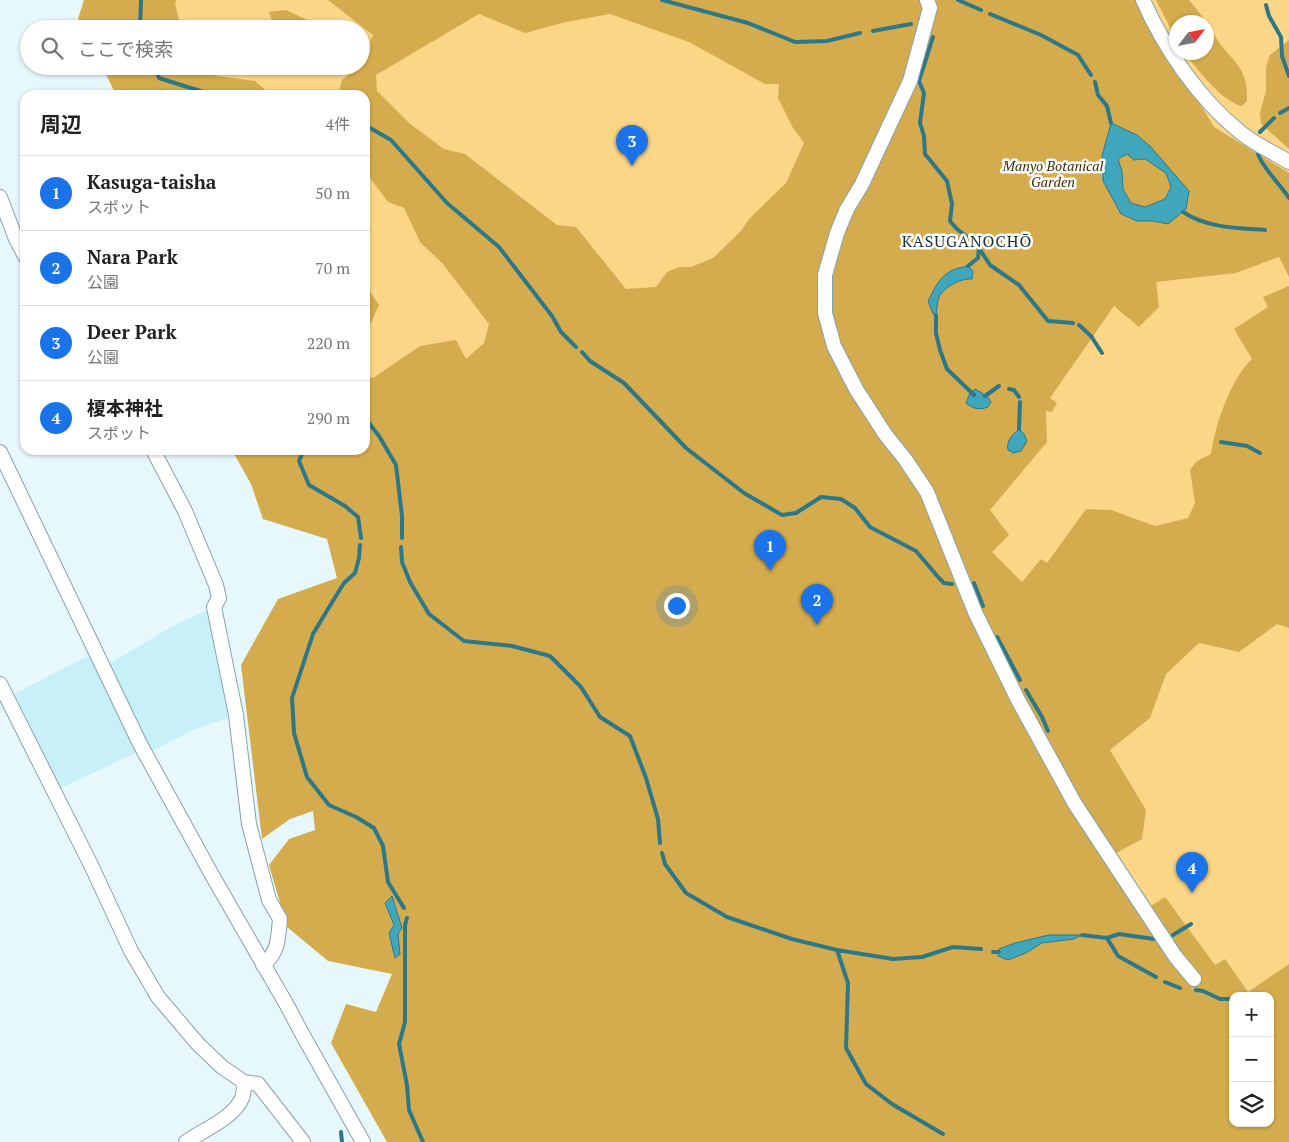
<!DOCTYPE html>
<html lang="ja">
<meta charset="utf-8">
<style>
body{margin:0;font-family:"PT Serif","Noto Sans JP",serif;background:#f6f6f6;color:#222}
.controls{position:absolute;right:15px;bottom:15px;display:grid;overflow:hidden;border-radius:10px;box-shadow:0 1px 4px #0004}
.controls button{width:45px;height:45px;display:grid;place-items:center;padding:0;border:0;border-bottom:1px solid #e0e0e0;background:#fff;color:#222;font:25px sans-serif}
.compass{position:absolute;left:1169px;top:15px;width:45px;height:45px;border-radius:50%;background:#fff;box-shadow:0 1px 4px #0004;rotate:58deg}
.you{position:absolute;left:676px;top:605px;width:18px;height:18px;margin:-12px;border:4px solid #fff;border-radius:50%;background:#1a73e8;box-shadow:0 0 0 8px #1a73e833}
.badge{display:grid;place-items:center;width:32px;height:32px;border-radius:50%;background:#1a73e8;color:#fff;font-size:16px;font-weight:700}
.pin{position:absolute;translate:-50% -41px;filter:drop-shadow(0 1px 2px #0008)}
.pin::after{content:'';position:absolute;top:26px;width:18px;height:15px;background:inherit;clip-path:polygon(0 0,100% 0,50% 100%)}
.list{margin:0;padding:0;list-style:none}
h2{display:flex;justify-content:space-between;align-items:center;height:65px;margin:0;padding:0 20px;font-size:21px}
h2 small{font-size:16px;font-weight:400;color:#767676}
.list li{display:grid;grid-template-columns:32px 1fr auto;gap:15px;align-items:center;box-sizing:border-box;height:75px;padding:0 20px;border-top:1px solid #e0e0e0}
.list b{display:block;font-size:19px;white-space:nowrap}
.list p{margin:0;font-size:16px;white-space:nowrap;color:#767676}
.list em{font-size:16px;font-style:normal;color:#767676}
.icon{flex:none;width:28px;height:28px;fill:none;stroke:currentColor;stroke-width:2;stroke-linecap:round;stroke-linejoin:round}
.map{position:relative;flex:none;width:1289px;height:1142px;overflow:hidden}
.search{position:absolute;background:#fff;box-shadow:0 1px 4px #0004;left:20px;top:20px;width:350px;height:55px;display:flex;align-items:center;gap:12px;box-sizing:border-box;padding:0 18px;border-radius:28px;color:#767676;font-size:19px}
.panel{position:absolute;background:#fff;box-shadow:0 1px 4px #0004;left:20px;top:90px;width:350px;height:365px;border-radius:15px}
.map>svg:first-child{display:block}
.built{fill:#c7f0f9}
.green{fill:#fbd687;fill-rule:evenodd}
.forest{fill:#d5ac4d;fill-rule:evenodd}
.water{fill:#3fa6bb;stroke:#2d7888;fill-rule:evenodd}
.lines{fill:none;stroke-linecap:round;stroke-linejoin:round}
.stream{stroke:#2d7888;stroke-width:4}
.minor-casing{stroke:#85a2a9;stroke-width:16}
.minor{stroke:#fff;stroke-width:14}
.labels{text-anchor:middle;stroke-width:5;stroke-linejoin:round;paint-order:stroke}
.park-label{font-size:14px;font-style:italic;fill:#3d2c02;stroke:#fff}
.quarter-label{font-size:16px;letter-spacing:1px;fill:#173137;stroke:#fff}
</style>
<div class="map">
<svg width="1289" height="1142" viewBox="0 0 1289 1142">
<rect width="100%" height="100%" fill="#e6f8fc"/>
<path class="built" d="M214,607L236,715L193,730L146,754L143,749L59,789L12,695L96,652L104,667L173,626Z"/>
<path class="green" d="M88,0H1289V1142H457L365,450V95H128L115,66H361V29H98ZM1176,22H1206V52H1176ZM1233,996H1270V1123H1233Z"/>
<path class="forest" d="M84,0H177L175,3L181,29H83L78,19Z
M328,0H1137L1214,127L1289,173V277L1279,257L1236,273L1156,282L1159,307L1139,327L1114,306L1050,398L1057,403L1052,412L1046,411L1047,442L990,510L1009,535L992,552L1022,582L1041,559L1047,563L1086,509L1111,510L1155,526L1188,518L1195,503L1190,470L1197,461L1211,454C1215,425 1231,378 1252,359L1234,329L1268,307L1263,297L1289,286V628L1277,624L1239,652L1199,643L1166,674L1150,718L1110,750L1146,810L1142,839L1107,858L1141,912L1165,897L1215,965L1225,959L1248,992L1289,964V1142H387L331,1043L346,1004L376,1012L392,974L328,961L287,927L269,865L289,839L315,830L313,811L290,819L262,839L241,665L278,599L337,578L327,539L263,519L251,484L232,450H365V376L373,378L420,346L456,340L466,359L484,343L489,324L443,264L420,242L404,208L388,202L367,174H365V95H338L342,80L358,66H361L373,35ZM479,14L525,33L566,22L610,14L689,42L765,84H779L778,98L793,128L804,143L786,183L750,218L740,232L713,258L691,267H679L667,272L656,287L626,289L576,227L557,225L465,154L444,149L409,123L377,91L376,75ZM1111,123L1137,135L1189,191L1168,224L1153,221H1137L1103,181L1102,156ZM1233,996H1270V1123H1233Z
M1156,0H1189C1202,14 1210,30 1221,45C1229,56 1240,64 1244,77C1247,84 1247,93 1247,101L1242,106C1221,101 1198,70 1185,53L1206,52V22H1176V39Z
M286,10L326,29H275L269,12Z
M1289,40V149L1261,124L1260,113L1266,91V67L1270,55Z
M102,66H210L217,76L255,81L271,95H116Z
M1127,153L1134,160L1145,159L1166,173L1171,188L1165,199L1145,207L1131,203L1123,189L1122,171L1118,159Z
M365,284L379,305L370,325L365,323Z"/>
<path class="water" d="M1111,123L1137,135L1150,146L1189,191L1186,209L1168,224L1153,221H1137L1121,214L1103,181L1102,156ZM1127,154L1134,160L1145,159L1166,173L1171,187L1165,199L1145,207L1131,203L1123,189L1122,171L1118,159Z
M968,266L973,271L972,279C962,278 946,286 940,295C937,300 937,309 936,315L933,314L928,301C939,280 943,270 968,266Z
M975,389L987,396L991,402L988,407C980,410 972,409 966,403L970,393Z
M1019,429L1024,434L1027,441L1021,451L1013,453L1008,450C1006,441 1012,435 1019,429Z
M392,896L402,928L398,934L400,954L395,958L389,933L394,925L385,903Z
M1049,935H1082L1074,939L1042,943L1026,953L1008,960L998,956L999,949L1015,943Z"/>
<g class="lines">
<path class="stream" d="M662,0L748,23L795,42L827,41L860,33
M958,0L981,10
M1266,5L1269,16L1281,37L1282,56L1289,76
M990,14L1041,35L1078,55L1091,75
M140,29L141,0
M873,31L911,24
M933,37L919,81L924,93L920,123L924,136L925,154L947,181L952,204L950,221L957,229L966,236
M154,66L159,78L213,95
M1095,82L1098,95L1107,106L1111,123
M1280,113L1289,108
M365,125L391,140L447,203L499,247L552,316L561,332L576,347
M1260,132L1274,118
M1258,154C1262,167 1280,184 1289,198
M1183,212C1207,228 1237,228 1265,230
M972,242L979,248L990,265L1019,285L1048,321L1073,323
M968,266L978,258L979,248
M936,315V333L940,350L947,369L974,395
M1079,325L1091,336L1102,353
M582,352L590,361L624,383L686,448L744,493L782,515L796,513L821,497L841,499L855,508L870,527L916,551L939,578L944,583L952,584
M1009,389L1014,390L1019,397
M985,396L999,386
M365,418L379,436L396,465L402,516V538
M1019,429L1020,402
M1221,442L1247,446L1260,453
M304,450L299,461L309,485L345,506L358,517L361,538
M360,545L359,558L355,573L344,583L334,599L313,634L292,698L294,733L307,777L329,805L356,817L374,828L383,846L388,882L404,908
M401,547L402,562L410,582L429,614L464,641L512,646L550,656L581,687L600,717L630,736L646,778L658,819L660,843
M974,583L983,606
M997,637L1020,680
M1026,690L1042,717L1048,731
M662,853L665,864L686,893L727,917L792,939L837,950L848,983L846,1048L866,1084L892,1104L943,1134
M407,918L405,925V1022L399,1044L407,1085L409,1110L423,1142
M1082,935L1107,938L1119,934L1154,939
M1173,935L1191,924
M1107,938L1118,956L1156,977
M837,950L893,959L922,957L953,947L981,949
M993,952H999
M1165,982L1180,988
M1196,990L1203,991L1220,999H1233
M341,1132L342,1142"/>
<defs>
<path id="minor" d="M927,0L930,8L910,81L862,184L847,209L837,233L825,275V313L834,346L856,389L885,434L905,459L927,492L975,612L1017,698L1075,804L1175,956L1194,979
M1143,0C1164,48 1199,99 1240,132C1254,144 1273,152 1289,162
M0,197L16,239L25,256
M153,450L185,511L216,585L219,598L214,607L236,715L249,824L269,900L280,919C278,938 279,952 263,965
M0,452L140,744L212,875L288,1007L300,1030L363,1142
M0,684L91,865L131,951L158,997L198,1044L222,1067L244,1082L258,1084L303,1142
M186,1142C203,1130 234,1118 242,1098C244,1093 244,1087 244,1082"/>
</defs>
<use href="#minor" class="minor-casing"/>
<use href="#minor" class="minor"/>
</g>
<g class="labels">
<g class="park-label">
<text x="1053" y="171">Manyo Botanical<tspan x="1053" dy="16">Garden</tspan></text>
</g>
<g class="quarter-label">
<text x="967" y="247">KASUGANOCHŌ</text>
</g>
</g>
</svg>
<div class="controls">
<button>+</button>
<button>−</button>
<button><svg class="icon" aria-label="layers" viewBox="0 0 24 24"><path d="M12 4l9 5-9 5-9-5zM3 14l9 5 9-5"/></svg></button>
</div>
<svg class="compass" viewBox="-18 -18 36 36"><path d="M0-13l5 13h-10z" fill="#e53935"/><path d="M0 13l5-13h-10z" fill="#767676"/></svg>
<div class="you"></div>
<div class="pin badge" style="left:770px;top:571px">1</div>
<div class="pin badge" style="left:817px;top:625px">2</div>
<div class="pin badge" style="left:632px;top:166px">3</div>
<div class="pin badge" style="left:1192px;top:893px">4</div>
<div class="search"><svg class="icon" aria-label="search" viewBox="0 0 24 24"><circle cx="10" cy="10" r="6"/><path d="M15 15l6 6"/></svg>ここで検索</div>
<section class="panel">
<h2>周辺<small>4件</small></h2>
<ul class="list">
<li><span class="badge">1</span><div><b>Kasuga-taisha</b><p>スポット</p></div><em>50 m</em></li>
<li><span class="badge">2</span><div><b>Nara Park</b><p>公園</p></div><em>70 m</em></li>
<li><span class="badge">3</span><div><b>Deer Park</b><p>公園</p></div><em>220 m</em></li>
<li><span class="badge">4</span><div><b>榎本神社</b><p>スポット</p></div><em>290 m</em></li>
</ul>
</section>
</div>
